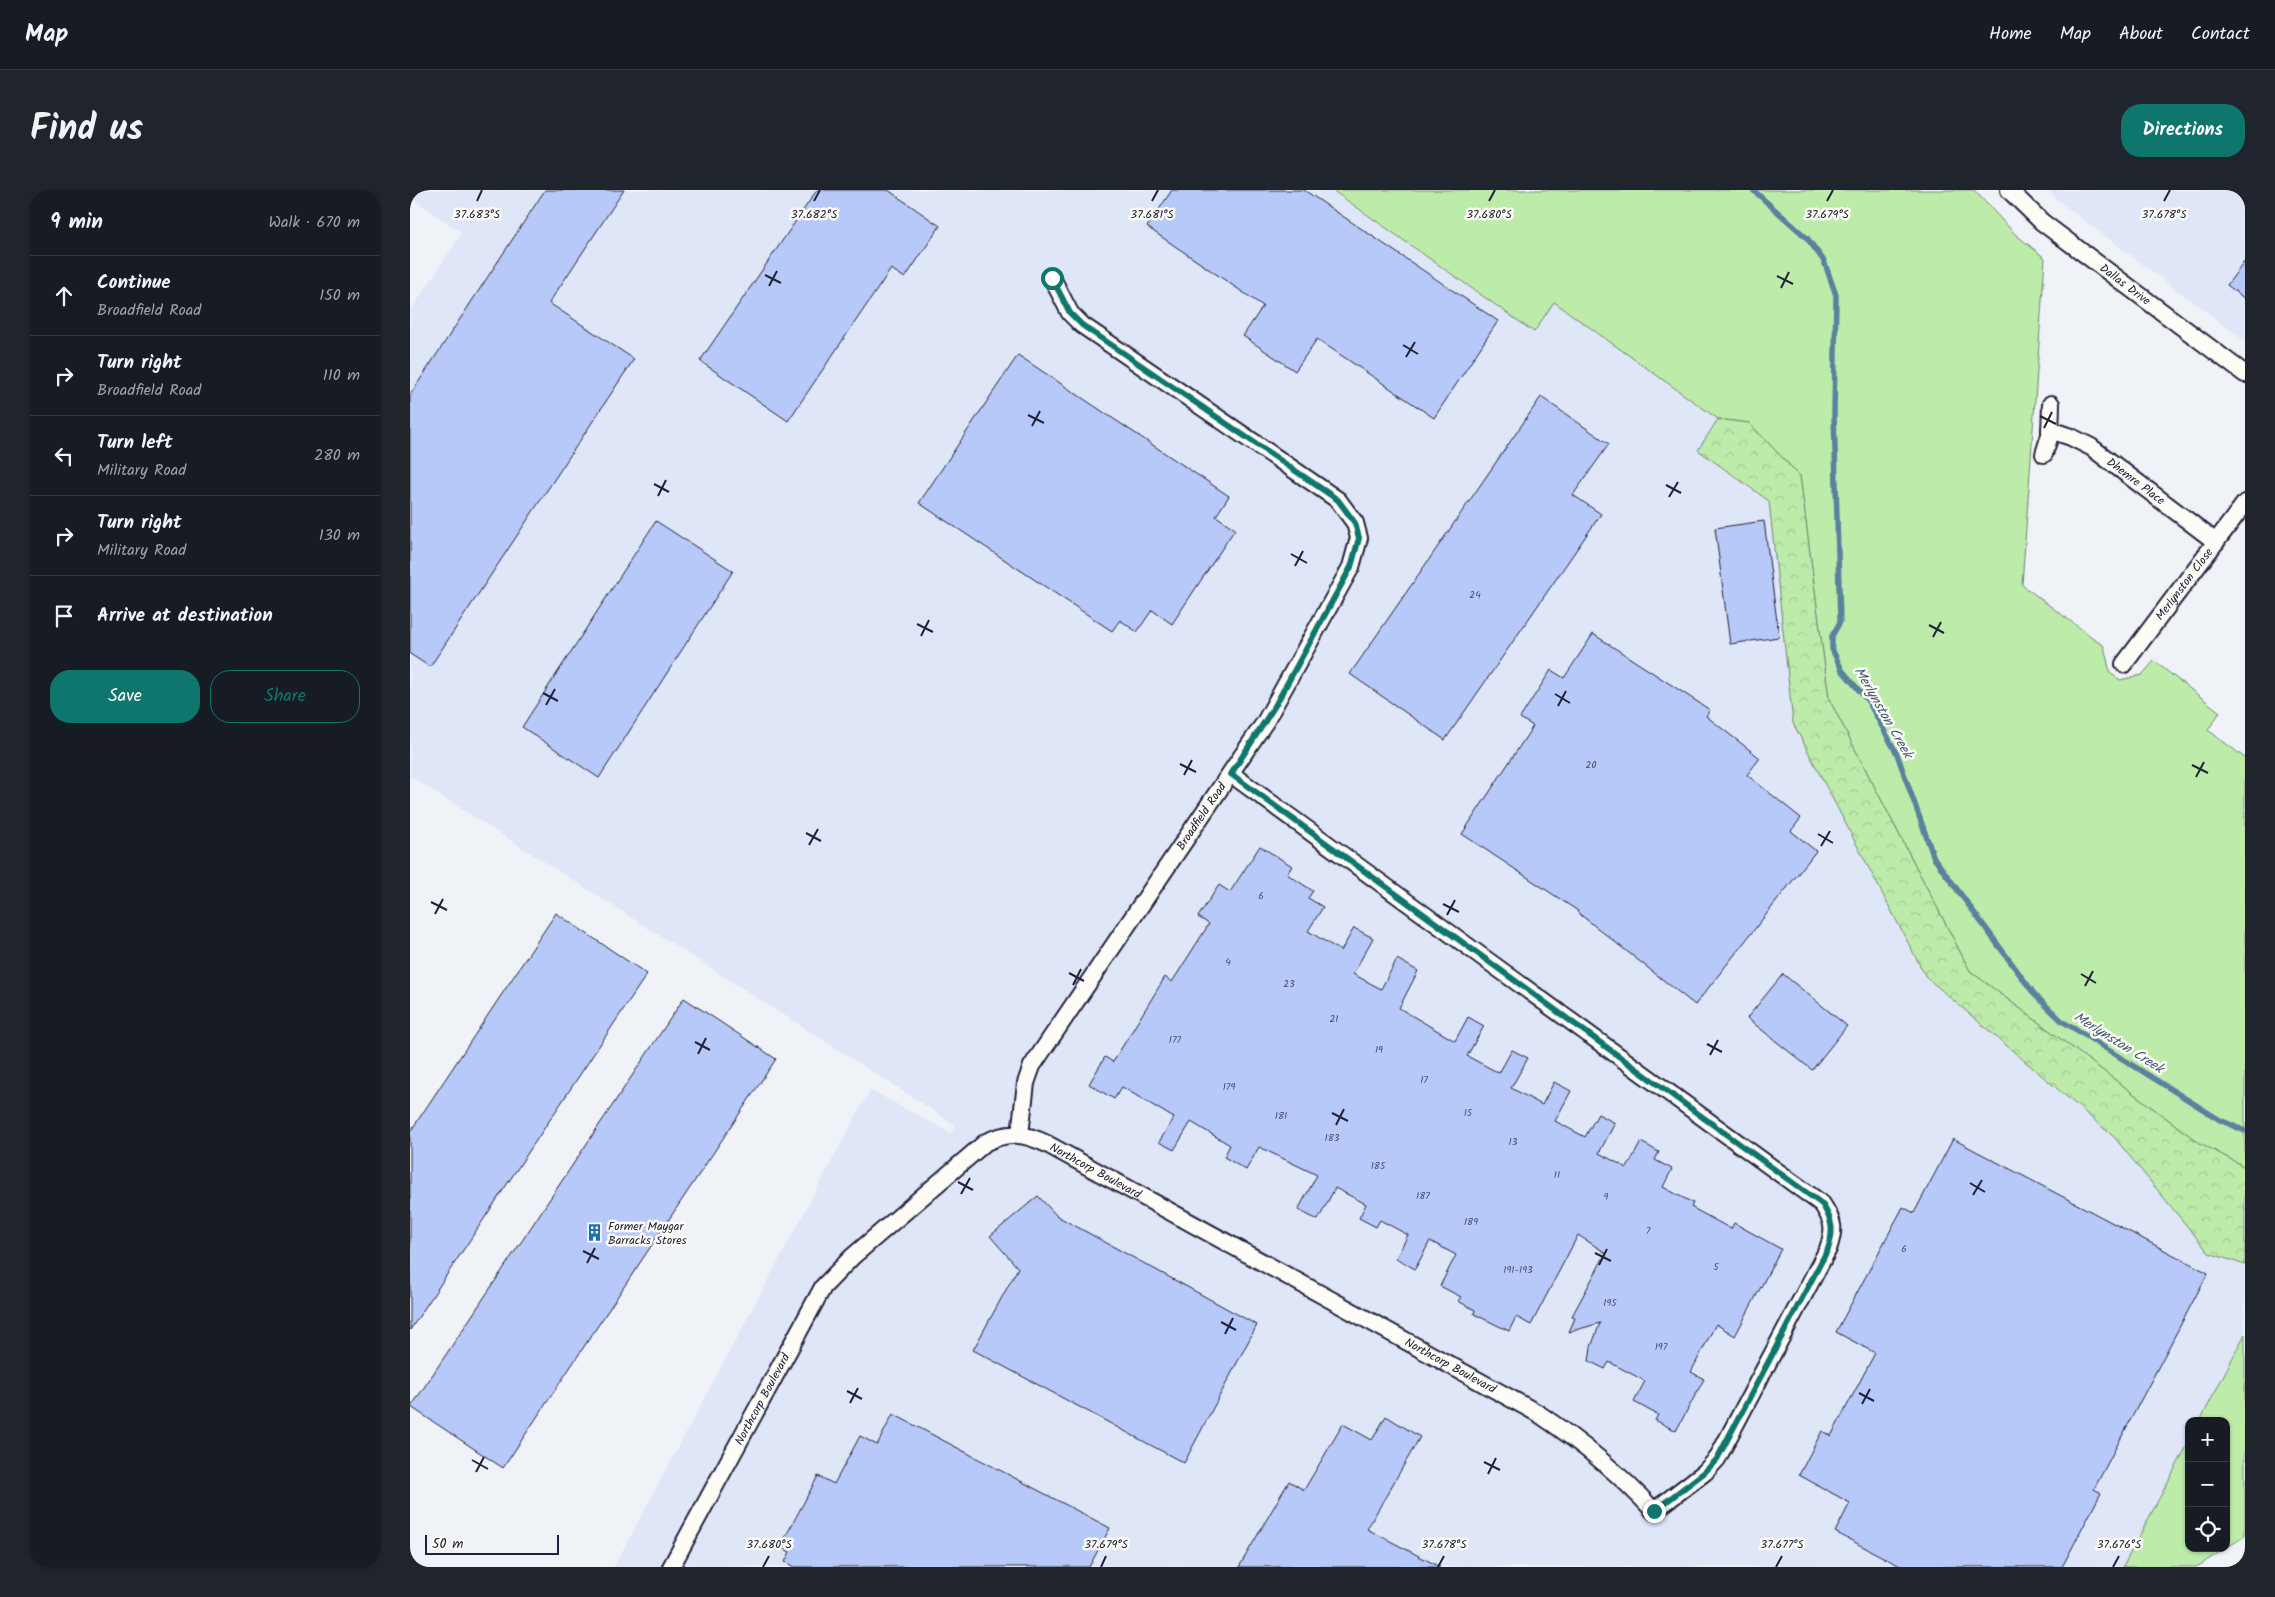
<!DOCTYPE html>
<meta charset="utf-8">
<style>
body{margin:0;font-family:Kalam,sans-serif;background:#20242c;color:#f1f3f6}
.controls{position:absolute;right:15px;bottom:15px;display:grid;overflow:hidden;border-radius:10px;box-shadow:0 1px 4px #0004}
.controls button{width:45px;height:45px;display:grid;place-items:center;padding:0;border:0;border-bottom:1px solid #363941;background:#171b24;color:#f1f3f6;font:25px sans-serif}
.scale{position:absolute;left:15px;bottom:12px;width:134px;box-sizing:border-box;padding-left:5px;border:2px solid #22223b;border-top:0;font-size:14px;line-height:18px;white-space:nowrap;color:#22223b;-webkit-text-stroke:4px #fdfcf7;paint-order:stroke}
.stop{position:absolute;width:15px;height:15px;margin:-11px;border:4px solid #0f766e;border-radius:50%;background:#fff}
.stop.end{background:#0f766e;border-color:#fff;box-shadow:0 1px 5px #0008}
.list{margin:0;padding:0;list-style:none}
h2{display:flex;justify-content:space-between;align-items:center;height:65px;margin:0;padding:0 20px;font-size:21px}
h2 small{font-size:16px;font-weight:400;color:#9ea1a6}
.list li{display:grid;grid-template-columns:32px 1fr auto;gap:15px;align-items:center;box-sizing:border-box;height:80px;padding:0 20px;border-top:1px solid #363941}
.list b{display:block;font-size:19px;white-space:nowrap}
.list p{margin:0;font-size:16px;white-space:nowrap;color:#9ea1a6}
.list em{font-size:16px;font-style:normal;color:#9ea1a6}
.actions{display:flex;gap:10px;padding:15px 20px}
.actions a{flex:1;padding:11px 0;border:1px solid #0f766e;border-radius:20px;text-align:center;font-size:18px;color:#0f766e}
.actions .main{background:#0f766e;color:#fff}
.icon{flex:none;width:28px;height:28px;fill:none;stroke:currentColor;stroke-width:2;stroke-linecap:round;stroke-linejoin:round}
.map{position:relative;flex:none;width:1835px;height:1377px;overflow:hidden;border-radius:20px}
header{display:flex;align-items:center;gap:30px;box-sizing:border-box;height:70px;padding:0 25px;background:#171b24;border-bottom:1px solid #363941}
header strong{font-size:24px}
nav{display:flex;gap:28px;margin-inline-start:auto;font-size:18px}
.intro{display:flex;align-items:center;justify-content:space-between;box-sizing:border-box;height:120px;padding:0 30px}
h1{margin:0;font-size:35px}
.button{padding:12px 22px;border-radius:20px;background:#0f766e;color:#fff;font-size:18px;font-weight:700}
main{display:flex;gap:30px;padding:0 30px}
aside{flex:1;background:#171b24;border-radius:20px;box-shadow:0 1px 4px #0004}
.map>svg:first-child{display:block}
.built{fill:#dee6f8}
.green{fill:#bdebaa;stroke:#708672}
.forest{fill:url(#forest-crowns);stroke:#708672}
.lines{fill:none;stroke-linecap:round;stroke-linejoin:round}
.stream{stroke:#5a829e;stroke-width:5.5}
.building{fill:#b7c9f9;stroke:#22223b}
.street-casing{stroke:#22223b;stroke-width:20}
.street{stroke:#fdfcf7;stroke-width:16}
.route{stroke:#0f766e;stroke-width:6}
.ticks{fill:none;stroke:#22223b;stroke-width:2}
.labels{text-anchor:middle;stroke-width:5;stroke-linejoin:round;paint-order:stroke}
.number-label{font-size:10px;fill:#474c6a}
.street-label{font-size:12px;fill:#22223b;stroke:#fdfcf7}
.poi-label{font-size:12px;fill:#22223b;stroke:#fdfcf7;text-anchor:start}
.water-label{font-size:14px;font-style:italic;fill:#435a75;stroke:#fdfcf7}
.ticks-label{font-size:12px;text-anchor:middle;fill:#22223b;stroke:#fdfcf7;stroke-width:5;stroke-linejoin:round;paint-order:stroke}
</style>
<header>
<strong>Map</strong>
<nav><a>Home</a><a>Map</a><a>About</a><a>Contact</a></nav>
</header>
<div class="intro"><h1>Find us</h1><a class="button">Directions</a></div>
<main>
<aside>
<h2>9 min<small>Walk · 670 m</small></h2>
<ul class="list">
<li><svg class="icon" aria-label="ahead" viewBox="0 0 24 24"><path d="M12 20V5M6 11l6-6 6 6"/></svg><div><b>Continue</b><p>Broadfield Road</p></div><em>150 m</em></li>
<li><svg class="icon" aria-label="right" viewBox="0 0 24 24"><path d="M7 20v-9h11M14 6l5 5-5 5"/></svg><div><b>Turn right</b><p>Broadfield Road</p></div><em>110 m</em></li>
<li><svg class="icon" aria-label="left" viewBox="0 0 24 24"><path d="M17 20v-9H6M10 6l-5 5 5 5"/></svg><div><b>Turn left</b><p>Military Road</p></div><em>280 m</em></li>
<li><svg class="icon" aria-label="right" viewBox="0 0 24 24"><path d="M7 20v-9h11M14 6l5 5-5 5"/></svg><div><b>Turn right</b><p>Military Road</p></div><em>130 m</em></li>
<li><svg class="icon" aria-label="arrive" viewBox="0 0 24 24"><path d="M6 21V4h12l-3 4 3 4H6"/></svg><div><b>Arrive at destination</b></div></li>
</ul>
<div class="actions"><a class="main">Save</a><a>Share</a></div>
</aside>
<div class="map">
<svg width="1835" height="1377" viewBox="0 0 1835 1377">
<defs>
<pattern id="forest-crowns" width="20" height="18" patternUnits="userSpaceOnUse" patternTransform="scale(1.25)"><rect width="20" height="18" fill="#bdebaa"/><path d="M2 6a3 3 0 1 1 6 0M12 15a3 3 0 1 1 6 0" fill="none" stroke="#a2c993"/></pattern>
</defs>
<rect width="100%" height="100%" fill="#eff2f7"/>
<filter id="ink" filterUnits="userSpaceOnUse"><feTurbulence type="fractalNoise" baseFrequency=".02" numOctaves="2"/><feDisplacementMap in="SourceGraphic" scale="10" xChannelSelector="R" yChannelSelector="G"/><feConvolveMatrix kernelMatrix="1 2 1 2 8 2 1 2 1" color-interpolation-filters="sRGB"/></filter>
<g filter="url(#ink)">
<path class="built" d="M0,0H920L1124,142L1144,112L1308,229L1288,260L1359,311L1383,533L1516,787L1704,947L1799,1063L1835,1075V1144L1790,1231H1779V1251L1713,1377H204L460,900L541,943L546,935L0,586V122L52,43L0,7Z
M1638,0H1835V151L1647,10Z"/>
<path class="green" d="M922,0H1564L1605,44L1635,68L1612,395L1694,456L1700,483L1710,490L1732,485L1744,471L1810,522L1798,540L1835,568V977L1788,952L1560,781L1419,509L1390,286L1339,233L1308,229L1144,112L1124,142Z
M1835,1144V1346L1816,1358V1231H1790Z
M1779,1252V1358H1816L1787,1377H1713Z"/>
<path class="forest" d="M1308,229L1339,233L1390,286L1419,509L1560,781L1788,952L1835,977V1075L1799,1063L1704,947L1516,787L1383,533L1359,311L1288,260Z"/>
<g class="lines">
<path class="stream" d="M1343,0L1397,48L1414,71L1426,105L1424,224L1430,432L1422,446V459L1432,480L1458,511L1487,564L1524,668L1625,805L1652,831L1810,930L1835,941"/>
</g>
<path class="building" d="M135,0H214L139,113L224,169L20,477L0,464V205Z
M407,0H478L530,36L495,88L481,79L378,231L290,171Z
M762,0H894L1088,131L1024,228L907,149L885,181L833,146L853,116L737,37Z
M1835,71V109L1817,95Z
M608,165L819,306L806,326L825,339L762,434L742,420L727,442L710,430L702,441L509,313Z
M1131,207L1199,254L1163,305L1191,324L1035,550L940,484Z
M246,331L323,381L189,588L112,537Z
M1354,331L1369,447L1320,454L1305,338Z
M1183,444L1300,520L1296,526L1350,568L1337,585L1391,628L1381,641L1406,661L1285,815L1167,722L1168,721L1052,644L1123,536L1110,528L1141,480L1154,488Z
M850,656L882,676L877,684L903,701L898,708L913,717L898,741L931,761L944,738L963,748L943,784L971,799L987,769L1008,781L989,818L1045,851L1058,827L1074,836L1057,866L1089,883L1102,860L1118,868L1101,898L1132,915L1144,892L1161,901L1145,931L1175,947L1188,924L1205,933L1189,963L1217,978L1231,952L1249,962L1245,970L1262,979L1253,997L1283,1013L1281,1017L1321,1039L1324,1033L1371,1059L1325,1146L1306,1134L1281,1182L1294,1189L1266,1241L1245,1230L1248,1225L1224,1212L1235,1191L1199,1172L1195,1179L1179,1171L1181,1157L1190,1133L1159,1142L1165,1128L1162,1126L1196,1063L1168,1045L1121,1135L1106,1127L1099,1141L1064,1124L1065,1120L1048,1111L1051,1107L1030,1096L1046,1065L1020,1051L1005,1079L986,1068L998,1045L970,1030L966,1037L949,1028L956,1014L925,998L908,1030L888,1020L907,985L849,957L836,980L814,967L820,955L781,932L764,960L749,952L764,928L712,897L704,909L679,894L695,867L703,872L755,787L762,792L799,734L788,727L809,695L820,702Z
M146,723L237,784L0,1140V942Z
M1373,784L1437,836L1402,880L1337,828Z
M274,808L366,869L93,1278L1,1217Z
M1543,949L1798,1083L1684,1299L1691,1303L1652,1377H1492L1425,1342L1440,1313L1389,1285L1412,1241L1421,1246L1465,1163L1426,1142L1493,1017L1504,1023Z
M628,1006L647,1026L847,1135L774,1273L563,1160L608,1078L580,1046Z
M483,1224L700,1338L679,1377H384L375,1372L380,1362L370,1357L408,1286L424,1294L450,1246L467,1255Z
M976,1226L1010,1247L957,1339L1030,1377H829L879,1291L894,1300L933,1234L962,1250Z"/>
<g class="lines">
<defs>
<g id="street">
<path id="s1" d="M1599,0L1632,32L1835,184"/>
<path id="s2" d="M1640,240L1661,247L1681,257L1806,352"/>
<path d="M1634,264L1640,245L1641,214"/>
<path id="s3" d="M1714,474L1835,313"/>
<path id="s4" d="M610,944L616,893L622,876L855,532L941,377L949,348L945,333L928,310L672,135L660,123L642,88"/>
<path id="s5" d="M261,1377L413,1097L442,1067L576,952C599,941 614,943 637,954L1129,1224C1171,1252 1210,1284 1244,1321L1295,1282L1307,1269L1418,1059C1425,1039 1424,1032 1412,1014L821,584"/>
</g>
</defs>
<use href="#street" class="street-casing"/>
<use href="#street" class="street"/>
</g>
</g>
<g class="lines" filter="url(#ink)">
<path class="route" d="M642,88L660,123L672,135L928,310L945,333L949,348L941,377L866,514L821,584L1412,1014C1423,1031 1424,1041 1418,1059L1307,1269L1295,1282L1244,1321"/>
</g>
<path class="ticks" d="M67,11L72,0M404,11L410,0M742,11L748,0M1079,11L1085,0M1417,11L1423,0M1754,11L1760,0M355,85L371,93M1367,86L1383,94M359,96L367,81M1371,98L1379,82M993,155L1008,164M996,167L1005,152M618,225L634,233M1630,226L1646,234M622,236L630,221M1634,238L1642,222M244,294L259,302M1256,295L1271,303M248,306L256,290M1259,307L1268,292M881,364L897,373M885,376L893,361M507,434L523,442M1519,435L1534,443M511,446L519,430M1523,447L1531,432M133,503L148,511M1145,504L1160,513M136,515L145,499M1148,516L1156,501M770,574L786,582M1782,575L1798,583M774,585L782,570M1786,587L1794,572M396,643L411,651M1408,644L1423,653M399,655L408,639M1411,656L1420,641M21,712L37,720M1033,714L1049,722M25,724L33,709M1037,725L1045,710M659,783L674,791M1671,784L1686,793M663,795L671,779M1675,796L1683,781M285,852L300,860M1297,854L1312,862M288,864L296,848M1300,865L1308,850M922,923L938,931M926,935L934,919M548,992L563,1000M1560,993L1575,1002M551,1004L560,988M1563,1005L1572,990M173,1061L189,1069M1185,1063L1201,1071M177,1073L185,1058M1189,1075L1197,1059M811,1132L826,1140M815,1144L823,1128M437,1201L452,1209M1449,1203L1464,1211M440,1213L448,1198M1452,1214L1460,1199M62,1270L78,1279M1074,1272L1090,1280M66,1282L74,1267M1078,1284L1086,1268M353,1377L359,1366M691,1377L696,1366M1028,1377L1034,1366M1366,1377L1372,1366M1703,1377L1709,1366"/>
<defs>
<symbol id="building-bare" viewBox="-9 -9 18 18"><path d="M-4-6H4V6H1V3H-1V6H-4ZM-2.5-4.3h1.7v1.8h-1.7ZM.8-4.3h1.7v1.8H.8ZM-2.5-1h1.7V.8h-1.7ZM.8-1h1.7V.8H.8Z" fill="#1f6fb2" stroke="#fdfcf7" stroke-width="2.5" paint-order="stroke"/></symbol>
</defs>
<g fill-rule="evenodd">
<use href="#building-bare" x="172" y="1030" width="25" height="25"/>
</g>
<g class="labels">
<g class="number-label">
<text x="1065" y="408">24</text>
<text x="1181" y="578">20</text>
<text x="851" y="709">6</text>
<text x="818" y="775">4</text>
<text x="879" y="797">23</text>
<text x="924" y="832">21</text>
<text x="765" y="853">177</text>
<text x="969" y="863">19</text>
<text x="1014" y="893">17</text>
<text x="819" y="900">179</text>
<text x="1058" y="926">15</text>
<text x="871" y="929">181</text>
<text x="922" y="951">183</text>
<text x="1103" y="955">13</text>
<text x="968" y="979">185</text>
<text x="1147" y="988">11</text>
<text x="1013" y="1009">187</text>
<text x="1196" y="1010">9</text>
<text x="1061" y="1035">189</text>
<text x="1238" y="1044">7</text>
<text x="1494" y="1062">6</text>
<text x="1306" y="1080">5</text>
<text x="1108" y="1083">191-193</text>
<text x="1200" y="1116">195</text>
<text x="1251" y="1160">197</text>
</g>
<g class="street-label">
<text dy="4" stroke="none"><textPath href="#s1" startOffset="150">Dallas Drive</textPath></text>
<text dy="4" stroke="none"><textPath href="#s2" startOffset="101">Dhemre Place</textPath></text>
<text dy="4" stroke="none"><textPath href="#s3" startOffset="100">Merlynston Close</textPath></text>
<text dy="4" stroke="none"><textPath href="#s4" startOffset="371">Broadfield Road</textPath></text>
<text dy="4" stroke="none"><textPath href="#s5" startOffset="656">Northcorp Boulevard</textPath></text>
<text dy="4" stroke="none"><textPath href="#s5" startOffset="1061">Northcorp Boulevard</textPath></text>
<text dy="4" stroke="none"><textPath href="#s5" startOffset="191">Northcorp Boulevard</textPath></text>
</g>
<g class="poi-label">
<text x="198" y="1040">Former Maygar<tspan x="198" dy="14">Barracks Stores</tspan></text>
</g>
<g class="water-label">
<text transform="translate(1474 522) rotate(60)" y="5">Merlynston Creek</text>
<text transform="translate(1709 852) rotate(32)" y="5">Merlynston Creek</text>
</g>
</g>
<g class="ticks-label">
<text x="67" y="28">37.683°S</text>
<text x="404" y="28">37.682°S</text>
<text x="742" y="28">37.681°S</text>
<text x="1079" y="28">37.680°S</text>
<text x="1417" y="28">37.679°S</text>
<text x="1754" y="28">37.678°S</text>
<text x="359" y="1358">37.680°S</text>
<text x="696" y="1358">37.679°S</text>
<text x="1034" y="1358">37.678°S</text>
<text x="1372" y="1358">37.677°S</text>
<text x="1709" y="1358">37.676°S</text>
</g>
</svg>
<div class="controls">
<button>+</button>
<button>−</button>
<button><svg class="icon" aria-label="locate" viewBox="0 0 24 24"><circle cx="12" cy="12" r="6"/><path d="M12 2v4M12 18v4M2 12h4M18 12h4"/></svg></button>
</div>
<div class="scale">50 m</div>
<div class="stop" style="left:642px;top:88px"></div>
<div class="stop end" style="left:1244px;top:1321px"></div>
</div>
</main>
